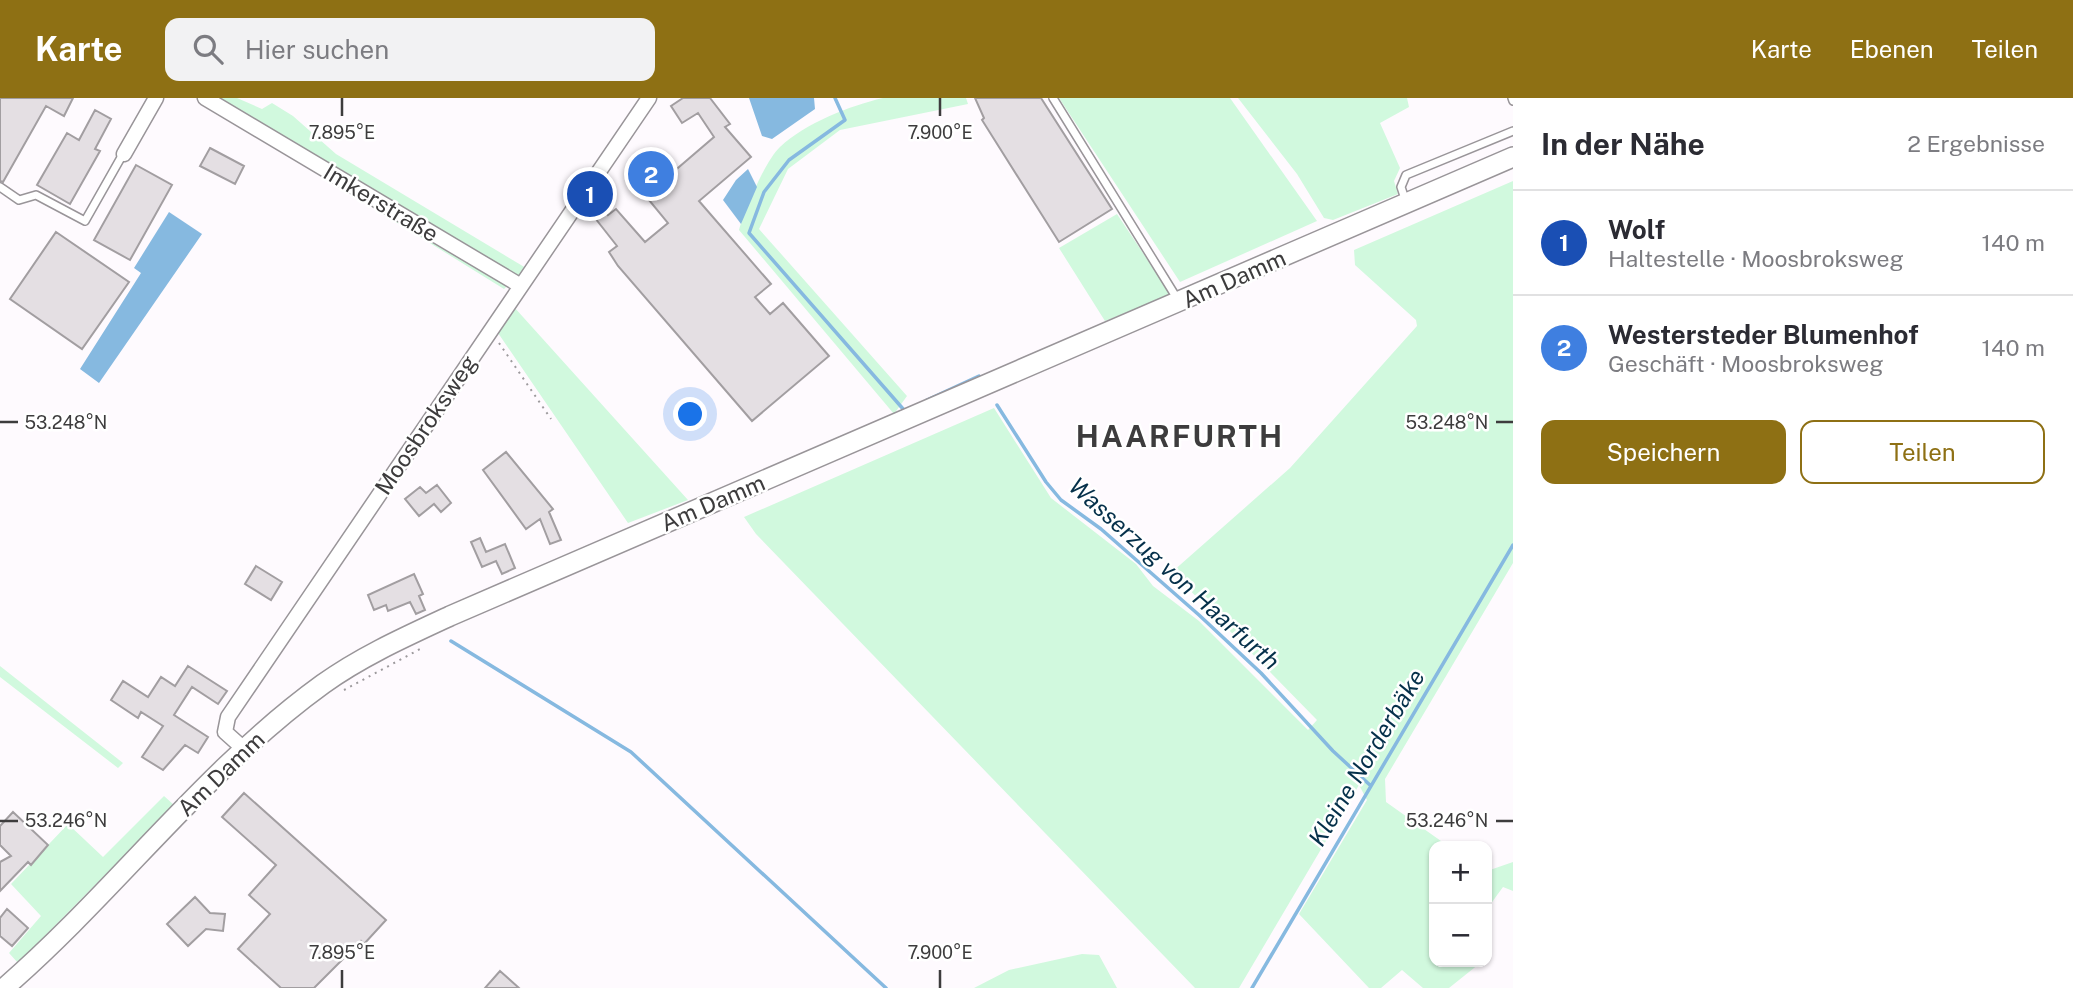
<!DOCTYPE html>
<html lang="de">
<meta charset="utf-8">
<style>
body{margin:0;font-family:"Public Sans",sans-serif;background:#f2f2f3;color:#2b2b33}
.controls{position:absolute;right:21px;bottom:21px;display:grid;overflow:hidden;border-radius:14px;box-shadow:0 2px 5px #0004}
.controls button{width:63px;height:63px;display:grid;place-items:center;padding:0;border:0;border-bottom:2px solid #e1e1e2;background:#fff;color:#2b2b33;font:35px sans-serif}
.you{position:absolute;left:691px;top:317px;width:24px;height:24px;margin:-18px;border:5px solid #fff;border-radius:50%;background:#1a73e8;box-shadow:0 0 0 10px #1a73e833}
.badge{display:grid;place-items:center;width:46px;height:46px;border-radius:50%;background:#8e7014;color:#fff;font-size:23px;font-weight:700}
.pin{position:absolute;translate:-50% -50%;border:4px solid #fff;box-shadow:0 2px 7px #0006}
.list{margin:0;padding:0;list-style:none}
h2{display:flex;justify-content:space-between;align-items:center;height:91px;margin:0;padding:0 28px;font-size:30px}
h2 small{font-size:23px;font-weight:400;color:#7c7c81}
.list li{display:grid;grid-template-columns:46px 1fr auto;gap:21px;align-items:center;box-sizing:border-box;height:105px;padding:0 28px;border-top:2px solid #e1e1e2}
.list b{display:block;font-size:26px;white-space:nowrap}
.list p{margin:0;font-size:23px;white-space:nowrap;color:#7c7c81}
.list em{font-size:23px;font-style:normal;color:#7c7c81}
.actions{display:flex;gap:14px;padding:21px 28px}
.actions a{flex:1;padding:16px 0;border:2px solid #8e7014;border-radius:14px;text-align:center;font-size:24px;color:#8e7014}
.actions .main{background:#8e7014;color:#fff}
.icon{flex:none;width:38px;height:38px;fill:none;stroke:currentColor;stroke-width:2;stroke-linecap:round;stroke-linejoin:round}
.map{position:relative;flex:none;width:1513px;height:890px;overflow:hidden}
header{display:flex;align-items:center;gap:42px;box-sizing:border-box;height:98px;padding:0 35px;background:#8e7014;color:#fff}
header strong{font-size:33px}
nav{display:flex;gap:38px;margin-inline-start:auto;font-size:24px}
.search{width:490px;height:63px;background:#f2f2f3;display:flex;align-items:center;gap:18px;box-sizing:border-box;padding:0 24px;border-radius:14px;color:#7c7c81;font-size:26px}
main{display:flex}
aside{flex:1;background:#fff}
.map>svg:first-child{display:block}
.green{fill:#d1f9de}
.water{fill:#86b9e0}
.lines{fill:none;stroke-linecap:round;stroke-linejoin:round}
.stream{stroke:#86b9e0;stroke-width:3.5}
.building{fill:#e4dfe3;stroke:#a29ea1;stroke-width:2}
.service-casing{stroke:#999599;stroke-width:10}
.minor-casing{stroke:#999599;stroke-width:17}
.secondary-casing{stroke:#999599;stroke-width:22}
.path{stroke:#9d9a9d;stroke-width:2;stroke-dasharray:2 5;stroke-linecap:butt}
.service{stroke:#fff;stroke-width:7}
.minor{stroke:#fff;stroke-width:14}
.secondary{stroke:#fff;stroke-width:19}
.ticks{fill:none;stroke:#3d3c3d;stroke-width:2.5}
.labels{text-anchor:middle;stroke-width:5;stroke-linejoin:round;paint-order:stroke}
.street-label{font-size:23px;fill:#3d3c3d;stroke:#fff}
.water-label{font-size:24px;font-style:italic;fill:#05304a;stroke:#fff}
.district-label{font-size:30px;font-weight:bold;letter-spacing:2px;fill:#3d3c3d;stroke:#fff}
.ticks-label{font-size:18px;text-anchor:middle;fill:#3d3c3d;stroke:#fff;stroke-width:5;stroke-linejoin:round;paint-order:stroke}
</style>
<header>
<strong>Karte</strong>
<div class="search"><svg class="icon" aria-label="search" viewBox="0 0 24 24"><circle cx="10" cy="10" r="6"/><path d="M15 15l6 6"/></svg>Hier suchen</div>
<nav><a>Karte</a><a>Ebenen</a><a>Teilen</a></nav>
</header>
<main>
<div class="map">
<svg width="1513" height="890" viewBox="0 0 1513 890">
<rect width="100%" height="100%" fill="#fefafe"/>
<path class="green" d="M215,0H237L262,11L272,5L293,18L336,56L526,170L504,191L275,49Z
M883,0H966L968,6L840,32L788,71L759,131L907,298L894,316L739,132C745,112 765,63 780,49C806,25 849,8 883,0Z
M1059,0H1230L1317,123L1180,184Z
M1238,0H1407L1409,9L1380,25L1400,70L1394,83L1398,96L1333,122L1324,120L1297,76Z
M1513,83V465L1385,681L1386,704L1448,748H1434V864L1479,866L1449,890H1423L1402,872L1381,890H1369L1299,816L1367,702L1359,687L1239,890H1195L756,436L744,419L994,310L1051,400L1136,466L1153,488L1199,523L1308,632L1317,622L1172,474L1290,370L1417,228L1416,222L1355,167L1354,152Z
M1117,116L1171,197L1105,223L1059,150Z
M514,209L688,402L628,425L496,232Z
M0,568L123,665L118,670L0,579Z
M164,698L174,707L18,865L9,855L41,818L11,786L68,726L103,759Z
M1513,764V793L1503,789L1487,811V773Z
M1082,856L1099,857L1117,890H974L1009,872Z"/>
<path class="water" d="M749,0H814L815,11L772,41L762,38Z
M748,71L757,89L741,126L723,102L736,82Z
M169,114L202,136L99,285L80,271L141,175L134,170Z"/>
<g class="lines">
<path class="stream" d="M835,0L845,22L789,62L764,94L749,135L904,312
M927,302L979,278
M997,307L1046,384L1061,402L1101,431L1199,517L1261,575L1333,653L1371,688
M451,543L631,654L886,890
M1252,890L1513,447"/>
</g>
<path class="building" d="M0,0H73L64,18L46,8L3,84L0,83Z
M683,0H710L730,26L725,29L751,59L699,103L771,186L755,199L770,216L783,205L829,258L752,323L618,168L609,154L617,148L595,120L605,112L608,117L616,111L645,144L668,125L635,85L662,62L672,75L714,39L698,15L682,25L671,8Z
M975,0H1041L1112,111L1059,144L982,22L984,20Z
M95,12L111,21L95,51L100,53L70,106L37,87L67,35L79,42Z
M210,50L244,68L235,86L200,68Z
M136,67L172,87L130,162L94,142Z
M56,134L129,184L82,251L10,201Z
M506,354L553,411L549,414L561,442L550,446L540,421L526,431L483,372Z
M437,387L451,405L441,414L434,406L419,418L405,401L420,389L426,395Z
M480,440L486,454L505,446L515,470L502,476L496,463L482,469L471,444Z
M256,468L282,484L271,502L245,486Z
M414,476L423,496L419,498L425,512L416,516L410,504L388,513L386,507L374,512L368,497Z
M188,568L227,593L218,606L192,589L174,617L208,639L198,655L185,647L163,672L142,659L163,628L141,614L138,620L111,602L123,583L148,599L161,579L175,588Z
M244,695L386,822L364,846L361,843L314,890H281L238,851L270,816L249,797L276,767L222,719Z
M13,714L48,747L31,767L28,764L0,793V764L11,758L0,747V728Z
M195,799L210,815L225,816L223,833L206,831L188,848L167,826Z
M7,811L28,830L12,848L0,838V820Z
M500,873L519,890H485Z"/>
<g class="lines">
<defs>
<path id="service" d="M1053,0L1178,202
M1512,0L1513,3
M0,89L19,102L36,97L85,123L123,56
M1406,104L1401,89L1406,77L1513,33"/>
<path id="minor" d="M205,0L521,188
M124,56L156,0
M244,651L225,634L228,619L649,0"/>
<path id="secondary" d="M4,890C115,794 204,672 323,586C362,558 407,538 450,518L1513,59"/>
</defs>
<use href="#service" class="service-casing"/>
<use href="#minor" class="minor-casing"/>
<use href="#secondary" class="secondary-casing"/>
<path class="path" d="M499,245L551,321
M344,592L422,550"/>
<use href="#service" class="service"/>
<use href="#minor" class="minor"/>
<use href="#secondary" class="secondary"/>
</g>
<path class="ticks" d="M342,0V18M940,0V18M0,324H18M1496,324H1513M0,723H18M1496,723H1513M342,872V890M940,872V890"/>
<g class="labels">
<g class="street-label">
<text transform="translate(381 105) rotate(31)" y="8">Imkerstraße</text>
<text transform="translate(1234 181) rotate(-24)" y="8">Am Damm</text>
<text transform="translate(426 327) rotate(-56)" y="8">Moosbroksweg</text>
<text transform="translate(713 405) rotate(-23)" y="8">Am Damm</text>
<text transform="translate(221 676) rotate(-44)" y="8">Am Damm</text>
</g>
<g class="water-label">
<text transform="translate(1174 476) rotate(42)" y="8">Wasserzug von Haarfurth</text>
<text transform="translate(1367 660) rotate(-59)" y="8">Kleine Norderbäke</text>
</g>
<g class="district-label">
<text x="1180" y="349">HAARFURTH</text>
</g>
</g>
<g class="ticks-label">
<text x="342" y="41">7.895°E</text>
<text x="940" y="41">7.900°E</text>
<text x="66" y="331">53.248°N</text>
<text x="1447" y="331">53.248°N</text>
<text x="66" y="729">53.246°N</text>
<text x="1447" y="729">53.246°N</text>
<text x="342" y="861">7.895°E</text>
<text x="940" y="861">7.900°E</text>
</g>
</svg>
<div class="controls">
<button>+</button>
<button>−</button>
</div>
<div class="you"></div>
<div class="pin badge" style="left:590px;top:96px;background:#1a4fb4">1</div>
<div class="pin badge" style="left:651px;top:76px;background:#3f7fe0">2</div>
</div>
<aside>
<h2>In der Nähe<small>2 Ergebnisse</small></h2>
<ul class="list">
<li><span class="badge" style="background:#1a4fb4">1</span><div><b>Wolf</b><p>Haltestelle · Moosbroksweg</p></div><em>140 m</em></li>
<li><span class="badge" style="background:#3f7fe0">2</span><div><b>Westersteder Blumenhof</b><p>Geschäft · Moosbroksweg</p></div><em>140 m</em></li>
</ul>
<div class="actions"><a class="main">Speichern</a><a>Teilen</a></div>
</aside>
</main>
